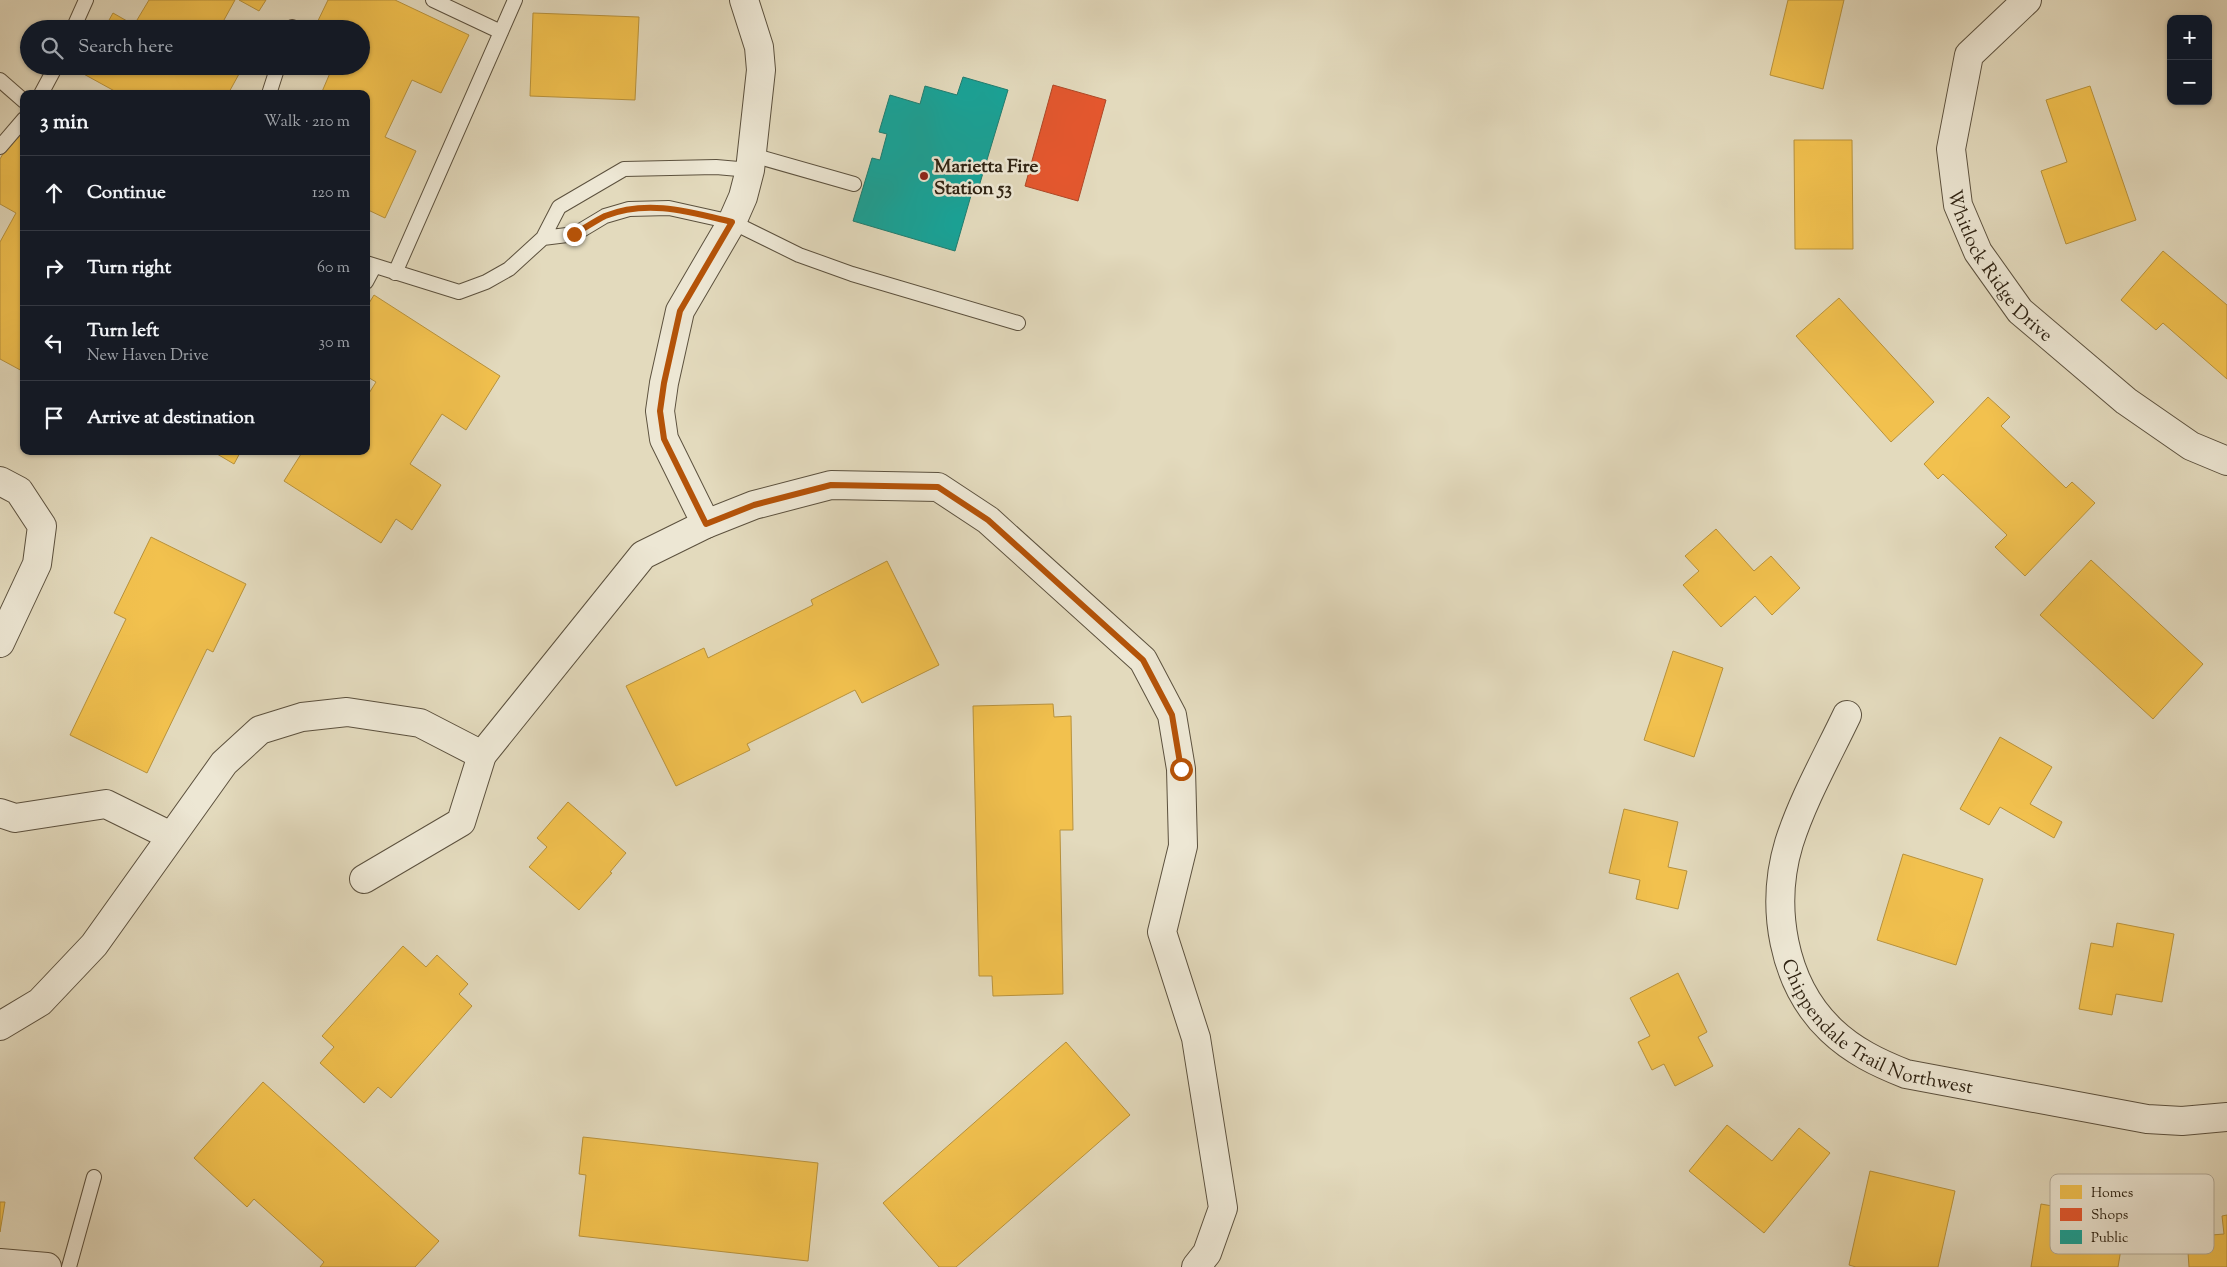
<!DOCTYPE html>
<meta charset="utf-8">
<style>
body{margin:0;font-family:"Sorts Mill Goudy",serif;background:#242831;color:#f1f3f6}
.controls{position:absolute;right:15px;top:15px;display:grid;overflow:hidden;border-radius:10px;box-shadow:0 1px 4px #0004}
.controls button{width:45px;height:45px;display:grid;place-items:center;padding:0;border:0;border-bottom:1px solid #363941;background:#171b24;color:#f1f3f6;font:25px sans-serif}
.stop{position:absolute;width:15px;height:15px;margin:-11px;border:4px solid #b45309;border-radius:50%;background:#fff}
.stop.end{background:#b45309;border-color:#fff;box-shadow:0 1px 5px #0008}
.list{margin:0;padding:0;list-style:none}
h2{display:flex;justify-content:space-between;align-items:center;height:65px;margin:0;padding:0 20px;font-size:21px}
h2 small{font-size:16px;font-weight:400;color:#9ea1a6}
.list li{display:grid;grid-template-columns:32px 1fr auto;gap:15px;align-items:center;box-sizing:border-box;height:75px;padding:0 20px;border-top:1px solid #363941}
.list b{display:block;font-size:19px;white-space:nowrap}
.list p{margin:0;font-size:16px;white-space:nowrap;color:#9ea1a6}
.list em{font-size:16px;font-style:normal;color:#9ea1a6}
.icon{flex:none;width:28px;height:28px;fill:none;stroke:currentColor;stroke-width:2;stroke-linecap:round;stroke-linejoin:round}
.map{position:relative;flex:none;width:2227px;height:1267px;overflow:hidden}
.search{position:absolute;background:#171b24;box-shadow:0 1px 4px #0004;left:20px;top:20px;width:350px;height:55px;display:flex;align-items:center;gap:12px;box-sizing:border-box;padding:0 18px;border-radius:28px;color:#9ea1a6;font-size:19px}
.panel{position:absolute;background:#171b24;box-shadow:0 1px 4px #0004;left:20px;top:90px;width:350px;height:365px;border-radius:10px}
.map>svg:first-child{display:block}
.homes{fill:#f2c14e;stroke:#b8923c}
.shops{fill:#e4572e;stroke:#ae4726}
.public{fill:#17a398;stroke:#1e7d70}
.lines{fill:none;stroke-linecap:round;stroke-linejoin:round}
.service-casing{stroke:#5c513e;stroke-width:16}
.minor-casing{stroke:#5c513e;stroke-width:30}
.service{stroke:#ede7d4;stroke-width:14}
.minor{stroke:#ede7d4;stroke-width:28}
.route{stroke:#b45309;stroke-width:6}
.poi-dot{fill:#8f2418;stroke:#ede7d4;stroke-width:2}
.labels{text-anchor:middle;stroke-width:5;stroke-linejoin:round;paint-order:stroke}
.poi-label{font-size:19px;font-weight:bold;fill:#2f2313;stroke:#ede7d4;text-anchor:start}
.street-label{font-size:19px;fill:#2f2313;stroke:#ede7d4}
.key{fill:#ede7d4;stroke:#b4ac9a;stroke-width:1}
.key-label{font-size:14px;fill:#2f2313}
</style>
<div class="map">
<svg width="2227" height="1267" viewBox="0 0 2227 1267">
<rect width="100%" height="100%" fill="#e3dabd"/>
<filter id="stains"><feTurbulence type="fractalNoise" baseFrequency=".004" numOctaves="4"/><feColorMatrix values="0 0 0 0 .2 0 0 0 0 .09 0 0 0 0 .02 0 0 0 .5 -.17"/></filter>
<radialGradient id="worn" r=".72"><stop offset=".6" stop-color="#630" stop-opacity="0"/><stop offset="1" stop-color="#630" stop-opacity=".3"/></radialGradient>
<path class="homes" d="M149,0H235L219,29H104L113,13L134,25Z
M239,0H266L259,11Z
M328,0H395L469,35L441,93L412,80L385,137L416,151L385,218L366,209V94H321L333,66H361V29H314Z
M1788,0H1844L1823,89L1770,75Z
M533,13L639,17L635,100L530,96Z
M83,66H226L239,74L228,94H120L80,72Z
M2090,86L2136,220L2066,244L2041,171L2067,162L2046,100Z
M15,133L24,137V372L0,359V242L16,213L0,204V159Z
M1794,140H1852L1853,249H1795Z
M2163,251L2227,305V379L2163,323L2156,330L2121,300Z
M374,295L500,376L466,430L442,414L410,464L441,485L412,530L396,519L381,543L284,481L303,451H366V398L376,382L366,376V308Z
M1839,298L1934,402L1891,442L1796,336Z
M1988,397L2010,417L2001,426L2066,488L2072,482L2095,503L2025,576L1995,547L2007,535L1943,474L1938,479L1924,464Z
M212,451H241L234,464Z
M1716,529L1754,571L1771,556L1800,588L1772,615L1755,596L1721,627L1683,585L1699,571L1685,556Z
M151,537L246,584L213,652L207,649L147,773L70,735L126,619L114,613Z
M2091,560L2203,664L2153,719L2040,615Z
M887,561L939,665L862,703L855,690L747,744L750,750L676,786L626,686L704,648L708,658L813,605L811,600Z
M1673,651L1723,668L1694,757L1644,740Z
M1053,704L1054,717L1071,716L1073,830H1060L1063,994L993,996L992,976H979L973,706Z
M2000,737L2052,767L2030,804L2062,822L2054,838L2000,807L1989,825L1960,809Z
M568,802L626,853L610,872L612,873L579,910L529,867L547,847L537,838Z
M1624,809L1678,822L1668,867L1687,871L1678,909L1636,899L1640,880L1609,873Z
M1903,854L1983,879L1956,965L1877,940Z
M2117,923L2174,934L2162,1002L2116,994L2112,1015L2079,1009L2091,943L2113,947Z
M403,946L426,967L437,955L468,984L459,994L472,1006L391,1098L378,1087L364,1103L320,1063L334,1047L322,1036Z
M1678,973L1707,1032L1698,1037L1713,1066L1675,1086L1664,1064L1652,1070L1638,1042L1650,1036L1630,998Z
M1066,1042L1130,1115L956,1267H939L883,1203Z
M263,1082L439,1241L415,1267H320L324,1262L254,1199L247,1207L194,1158Z
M1727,1125L1772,1161L1799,1128L1830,1153L1764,1233L1689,1171Z
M583,1137L818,1163L808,1261L579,1236L586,1175L579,1174Z
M1870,1171L1955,1191L1938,1267H1856L1849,1265Z
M0,1202H5L0,1232Z
M2041,1204L2126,1219L2118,1267H2031Z
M2227,1215V1267H2189L2187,1237L2224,1234L2222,1216Z"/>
<path class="shops" d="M1053,85L1106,100L1078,201L1025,186Z"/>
<path class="public" d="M963,77L1008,90L977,193L972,192L955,251L853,221L872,158L880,160L887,134L879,132L890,95L920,104L925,86L957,95Z"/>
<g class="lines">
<defs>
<path id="service" d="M433,0L501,32
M73,29L86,0
M291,29L292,27
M0,80L24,101
M41,94L56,66
M269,94L278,66
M0,147L24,119
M752,155L854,184
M543,238L559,207L624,169L716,167L750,170
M366,263L459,292L486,282L509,269L543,238L575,234L605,216L629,209L669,208L732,222L799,255L852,274L1018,323
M395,273L515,0
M366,282L374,267
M69,1267L94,1177"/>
<g id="minor">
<path id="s1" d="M2027,0L1969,55L1951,149L1958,205L1978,252L2020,311L2126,401L2191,446L2227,461"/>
<path d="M0,481L19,491L42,526L37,564L0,643"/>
<path d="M706,524L664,439L660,411L664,383L680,311L732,222L743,197L750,170L761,70L759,47L744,0"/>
<path id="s2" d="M1847,715C1827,757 1803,799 1789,843C1770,906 1782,983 1831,1030C1853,1051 1878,1063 1906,1074L2147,1119L2182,1121L2227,1117"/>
<path d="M0,813L15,818L106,804L171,836"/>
<path d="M364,879L461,822L482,755L643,555L706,524L754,505L831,485L938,487L988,520L1143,660L1172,715L1181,769L1183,846L1162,932L1196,1038L1223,1208L1207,1253L1196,1267"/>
<path d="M0,1026L40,1002L94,945L224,763L260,730L302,717L347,712L420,723L482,755"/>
<path d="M0,1263L47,1267"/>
</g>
</defs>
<use href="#service" class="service-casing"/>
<use href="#minor" class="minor-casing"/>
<use href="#service" class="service"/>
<use href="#minor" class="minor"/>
</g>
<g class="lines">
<path class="route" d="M574,234C585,228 595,221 605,216C648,199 690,212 732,222L680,311L664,383L660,411L664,439L706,524L754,505L831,485L938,487L988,520L1143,660L1172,715L1181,769"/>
</g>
<circle class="poi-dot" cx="924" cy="176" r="5"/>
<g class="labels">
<g class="poi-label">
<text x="934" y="172">Marietta Fire<tspan x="934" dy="22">Station 53</tspan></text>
</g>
<g class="street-label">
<text dy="7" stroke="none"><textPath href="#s1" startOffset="306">Whitlock Ridge Drive</textPath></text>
<text dy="7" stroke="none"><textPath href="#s2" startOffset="378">Chippendale Trail Northwest</textPath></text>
</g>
</g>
<rect x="2050" y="1174" width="164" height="80" rx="8" class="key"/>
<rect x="2060" y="1185" width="22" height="14" fill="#f2c14e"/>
<rect x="2060" y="1208" width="22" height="13" fill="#e4572e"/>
<rect x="2060" y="1230" width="22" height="14" fill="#17a398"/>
<g class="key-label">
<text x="2091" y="1197">Homes</text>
<text x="2091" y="1219">Shops</text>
<text x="2091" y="1242">Public</text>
</g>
<rect width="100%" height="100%" filter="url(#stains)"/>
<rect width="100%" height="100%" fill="url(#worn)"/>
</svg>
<div class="controls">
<button>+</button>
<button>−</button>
</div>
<div class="stop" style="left:1181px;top:769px"></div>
<div class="stop end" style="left:574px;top:234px"></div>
<div class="search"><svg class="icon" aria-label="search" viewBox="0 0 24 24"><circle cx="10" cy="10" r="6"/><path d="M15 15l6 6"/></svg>Search here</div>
<section class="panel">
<h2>3 min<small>Walk · 210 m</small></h2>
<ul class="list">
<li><svg class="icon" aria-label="ahead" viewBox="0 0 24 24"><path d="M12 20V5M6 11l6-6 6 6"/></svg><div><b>Continue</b></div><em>120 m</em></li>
<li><svg class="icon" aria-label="right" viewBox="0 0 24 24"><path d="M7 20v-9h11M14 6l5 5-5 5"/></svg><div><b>Turn right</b></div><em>60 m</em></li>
<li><svg class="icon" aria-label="left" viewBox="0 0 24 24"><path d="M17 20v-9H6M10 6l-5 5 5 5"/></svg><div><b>Turn left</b><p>New Haven Drive</p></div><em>30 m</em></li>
<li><svg class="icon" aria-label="arrive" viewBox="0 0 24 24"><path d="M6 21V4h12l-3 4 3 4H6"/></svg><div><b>Arrive at destination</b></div></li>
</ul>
</section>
</div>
